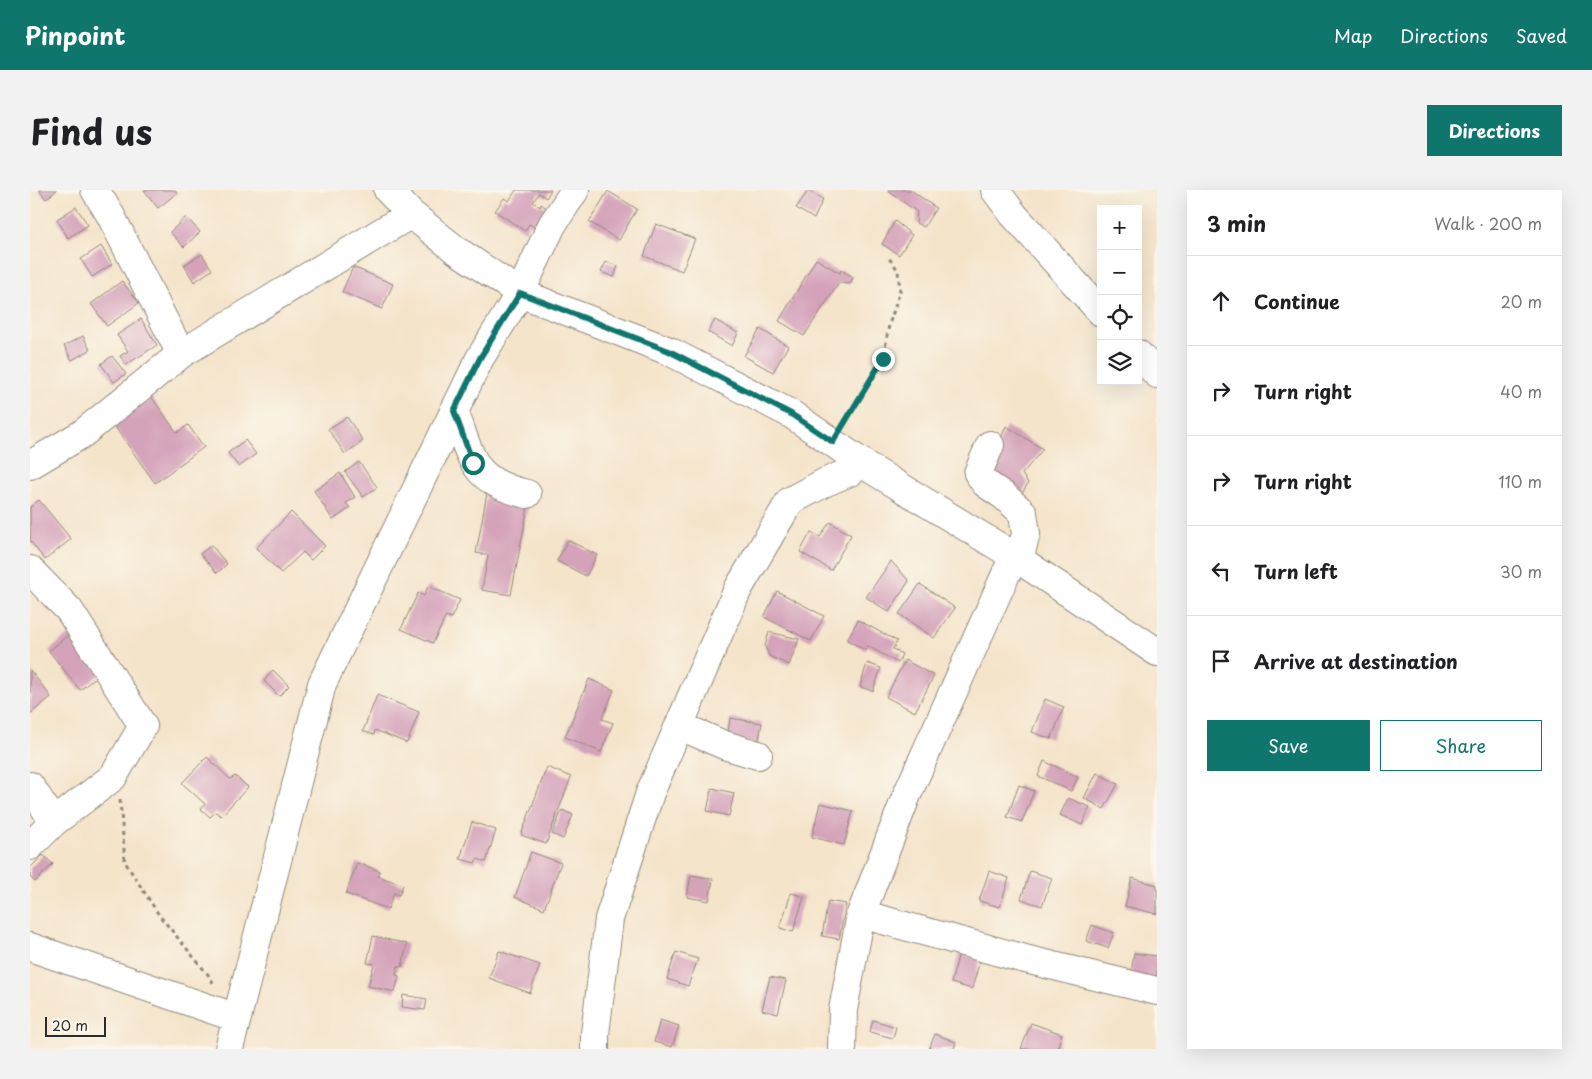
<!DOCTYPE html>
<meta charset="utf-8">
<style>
body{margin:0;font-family:"Playpen Sans",sans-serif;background:#f2f2f2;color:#202124}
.controls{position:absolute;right:15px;top:15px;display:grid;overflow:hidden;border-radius:0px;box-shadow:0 5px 20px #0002}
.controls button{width:45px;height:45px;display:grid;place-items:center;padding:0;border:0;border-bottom:1px solid #e0e0e0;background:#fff;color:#202124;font:25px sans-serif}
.scale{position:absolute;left:15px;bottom:12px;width:61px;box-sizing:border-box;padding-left:5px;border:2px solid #2b2b2b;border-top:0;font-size:14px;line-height:18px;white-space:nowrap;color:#2b2b2b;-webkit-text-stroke:4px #fbf7ec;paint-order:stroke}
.stop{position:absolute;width:15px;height:15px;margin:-11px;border:4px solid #0f766e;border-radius:50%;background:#fff}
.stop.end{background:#0f766e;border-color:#fff;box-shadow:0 1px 5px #0008}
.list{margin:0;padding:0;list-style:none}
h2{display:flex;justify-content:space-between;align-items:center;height:65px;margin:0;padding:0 20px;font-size:21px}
h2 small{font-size:16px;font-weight:400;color:#757577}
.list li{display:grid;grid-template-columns:32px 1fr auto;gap:15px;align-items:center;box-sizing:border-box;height:90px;padding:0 20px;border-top:1px solid #e0e0e0}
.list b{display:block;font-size:19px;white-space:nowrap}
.list em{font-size:16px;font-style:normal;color:#757577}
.actions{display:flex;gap:10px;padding:15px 20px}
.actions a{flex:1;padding:11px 0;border:1px solid #0f766e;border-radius:0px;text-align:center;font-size:18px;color:#0f766e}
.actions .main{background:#0f766e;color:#fff}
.icon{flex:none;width:28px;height:28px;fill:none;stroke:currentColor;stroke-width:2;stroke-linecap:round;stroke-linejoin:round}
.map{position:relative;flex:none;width:1127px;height:859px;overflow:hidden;border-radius:0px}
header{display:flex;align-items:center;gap:30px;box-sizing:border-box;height:70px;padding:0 25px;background:#0f766e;color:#fff}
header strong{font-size:24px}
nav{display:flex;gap:28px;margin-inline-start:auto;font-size:18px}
.intro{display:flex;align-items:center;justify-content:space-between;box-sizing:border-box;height:120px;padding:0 30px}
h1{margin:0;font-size:35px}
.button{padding:12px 22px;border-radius:0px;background:#0f766e;color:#fff;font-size:18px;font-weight:700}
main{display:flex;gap:30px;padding:0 30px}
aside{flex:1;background:#fff;border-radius:0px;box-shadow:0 5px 20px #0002}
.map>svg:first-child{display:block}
.building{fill:#d4a3ba}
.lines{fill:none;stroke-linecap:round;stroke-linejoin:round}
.minor-casing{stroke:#90887a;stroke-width:30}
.path{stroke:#90887a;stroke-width:3;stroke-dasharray:4 4;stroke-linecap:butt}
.minor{stroke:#fff;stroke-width:28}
.route{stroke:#0f766e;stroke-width:6}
</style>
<header>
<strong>Pinpoint</strong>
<nav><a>Map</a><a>Directions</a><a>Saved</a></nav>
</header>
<div class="intro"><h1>Find us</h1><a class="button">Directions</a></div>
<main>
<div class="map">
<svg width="1127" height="859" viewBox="0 0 1127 859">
<rect width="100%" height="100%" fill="#fbf7ec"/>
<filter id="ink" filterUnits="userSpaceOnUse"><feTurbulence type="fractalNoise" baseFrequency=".02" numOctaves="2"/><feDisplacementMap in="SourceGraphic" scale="10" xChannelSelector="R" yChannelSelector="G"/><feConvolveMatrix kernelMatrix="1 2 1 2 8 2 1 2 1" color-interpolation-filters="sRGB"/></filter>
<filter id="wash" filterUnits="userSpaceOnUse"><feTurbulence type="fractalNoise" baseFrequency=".0096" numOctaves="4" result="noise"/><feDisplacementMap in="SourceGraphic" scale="20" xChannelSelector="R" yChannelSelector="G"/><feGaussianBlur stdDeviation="1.12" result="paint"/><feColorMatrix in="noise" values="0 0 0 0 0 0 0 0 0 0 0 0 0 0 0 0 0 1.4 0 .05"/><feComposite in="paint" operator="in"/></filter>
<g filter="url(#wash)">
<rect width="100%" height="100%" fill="#f4e4ca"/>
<g id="blocks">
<path class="building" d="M9,0H27L16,9Z
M114,0H145L147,3L128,18Z
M486,0H521L516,8L509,3L503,12L510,17L511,14L518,19L506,38L499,34L495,41L465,21L474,8L479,11Z
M857,0H881L906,18L894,37L886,33L887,22Z
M578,1L607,19L589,50L559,32Z
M778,1L793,9L784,29L766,18Z
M46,17L58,35L38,48L27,29Z
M156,27L170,42L154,57L140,42Z
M865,31L882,45L869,65L852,54Z
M626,34L665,49L652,81L614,66Z
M71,56L82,74L62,87L51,69Z
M172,64L182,80L164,92L154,75Z
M786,69L810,83L811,80L823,87L820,94L809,93L774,146L749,131Z
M576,72L588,76L584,87L571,82Z
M323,77L363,94L352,119L312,102Z
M92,91L109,113L77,136L61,114Z
M111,129L127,155L96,175L90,166L98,161L87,145Z
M685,130L708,143L702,156L678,142Z
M730,139L758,156L743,182L714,166Z
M53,146L60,160L42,170L34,156Z
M82,166L96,184L84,192L71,174Z
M118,202L147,243L158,235L174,257L125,293L80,230Z
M317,227L333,251L315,264L298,239Z
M976,236L1013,259L992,284L998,293L989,309L955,287Z
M215,250L226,264L209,277L198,263Z
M329,272L347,297L333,307L315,282Z
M310,283L325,307L316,313L320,318L303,330L284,301Z
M457,303L499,311L481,405L452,400L458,365L446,363Z
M9,310L41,349L15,370L0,351V317Z
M261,322L295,356L281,370L273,362L251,383L226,358Z
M800,332L821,345L801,380L770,362L781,342L790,347Z
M538,350L567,365L556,386L527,371Z
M181,355L197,374L187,383L170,364Z
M861,371L879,391L859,422L836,407Z
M890,394L925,418L904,448L869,424Z
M398,396L430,410L421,428L416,426L403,453L371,439L388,403L394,406Z
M747,401L794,426L781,451L734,427Z
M828,430L867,451L863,459L872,464L868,473L838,456L835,460L817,450Z
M739,442L769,449L759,475L739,466L735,456Z
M38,445L71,483L50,500L19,461Z
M875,470L904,486L885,522L856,507Z
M837,473L851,478L843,501L830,497Z
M0,480L21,507L0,524Z
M243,480L259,496L249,506L234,491Z
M559,489L584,500L572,529L583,533L571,562L535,547Z
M347,505L389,522L377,553L345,540L344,545L333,541Z
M1015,509L1034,517L1021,549L1002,542Z
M700,528L732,533L728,554L697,550Z
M177,567L200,589L205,586L218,597L191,626L186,622L180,627L171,619L175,614L152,593Z
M1014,571L1048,587L1041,601L1008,586Z
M517,577L541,587L516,654L491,645Z
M1067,583L1088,594L1074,619L1054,608Z
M989,595L1004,601L992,632L977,627Z
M682,598L704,603L699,626L677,621Z
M1038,608L1060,617L1052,635L1030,625Z
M790,613L823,621L814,655L782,647Z
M532,620L543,625L533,649L522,644Z
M442,632L466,640L456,672L447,669L445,673L430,669Z
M501,662L531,673L514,719L485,707Z
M13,665L23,674L5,692L0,687V678Z
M327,673L350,681L348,686L373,695L369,705L364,703L358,719L316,704Z
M959,681L979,688L970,717L949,711Z
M1000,681L1022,688L1012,716L991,709Z
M661,685L683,689L679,711L657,707Z
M1102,688L1127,695V724L1095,716Z
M761,703L774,707L763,742L750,738Z
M798,711L816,714L809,749L792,746Z
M1062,735L1084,743L1078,758L1056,751Z
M343,746L377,754L372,777L368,776L366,785L369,786L365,802L338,796L344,774L337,773Z
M469,761L510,775L500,803L459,788Z
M646,762L668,769L658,796L637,789Z
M929,763L950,770L942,799L921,793Z
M1104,763L1127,766V791L1100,792Z
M740,787L756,790L748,824L732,820Z
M373,805L397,809L395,820L372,817Z
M630,830L649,836L642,857L624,852Z
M843,830L866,837L863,848L840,842Z
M1001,833L1032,844L1027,859H991Z
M905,844L926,852L924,859H899Z"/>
</g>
</g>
<g filter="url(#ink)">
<use href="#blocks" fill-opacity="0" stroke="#90887a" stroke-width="1"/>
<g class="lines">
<defs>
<path id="minor" d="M65,0L81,26L151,164
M358,0L381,24L426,60L490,103L639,161L761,224L841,279L984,366L1127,462
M965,0L983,24L1071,122
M1108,164L1127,184
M424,221C442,268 441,291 497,304
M960,255L948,283L955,293L974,306L993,323L996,344L989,369
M0,275L52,244L151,164L381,24
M0,380L39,420L113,536L83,587L24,632L0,656
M650,536L694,555L728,565
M0,596L24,632
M831,724L995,769L1127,801
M0,757L207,828
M199,859L292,494L450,168L490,103L522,35L545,0
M565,859V844L579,729L620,603L708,399L760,311L796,292L822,281L829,271
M812,859L813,820L831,724L876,607L984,366"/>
</defs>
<use href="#minor" class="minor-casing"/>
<path class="path" d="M815,233L853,169L859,135L870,101L868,80L858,67
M90,610L95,672L129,725L180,787L184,795"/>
<use href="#minor" class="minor"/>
</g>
</g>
<g class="lines" filter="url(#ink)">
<path class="route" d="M443,273L424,221L450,168L490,103L639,161L761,224L803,252L853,169"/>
</g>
</svg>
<div class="controls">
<button>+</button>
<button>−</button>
<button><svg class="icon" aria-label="locate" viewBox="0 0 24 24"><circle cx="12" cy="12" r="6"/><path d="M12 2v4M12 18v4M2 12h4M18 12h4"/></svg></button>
<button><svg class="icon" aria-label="layers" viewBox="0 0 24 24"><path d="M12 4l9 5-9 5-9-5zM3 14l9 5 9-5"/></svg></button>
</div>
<div class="scale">20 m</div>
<div class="stop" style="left:443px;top:273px"></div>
<div class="stop end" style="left:853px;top:169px"></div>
</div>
<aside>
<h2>3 min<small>Walk · 200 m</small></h2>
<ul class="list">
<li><svg class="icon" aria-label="ahead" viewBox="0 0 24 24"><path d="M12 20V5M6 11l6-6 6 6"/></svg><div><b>Continue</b></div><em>20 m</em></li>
<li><svg class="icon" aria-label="right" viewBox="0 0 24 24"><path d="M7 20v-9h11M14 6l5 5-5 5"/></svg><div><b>Turn right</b></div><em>40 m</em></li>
<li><svg class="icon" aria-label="right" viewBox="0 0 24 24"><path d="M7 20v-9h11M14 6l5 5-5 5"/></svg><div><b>Turn right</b></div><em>110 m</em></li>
<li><svg class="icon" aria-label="left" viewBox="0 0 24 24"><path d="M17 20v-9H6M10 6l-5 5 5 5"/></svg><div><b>Turn left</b></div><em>30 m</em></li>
<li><svg class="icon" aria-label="arrive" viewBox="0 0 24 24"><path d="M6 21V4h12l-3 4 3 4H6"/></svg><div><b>Arrive at destination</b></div></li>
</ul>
<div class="actions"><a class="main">Save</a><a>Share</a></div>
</aside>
</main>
